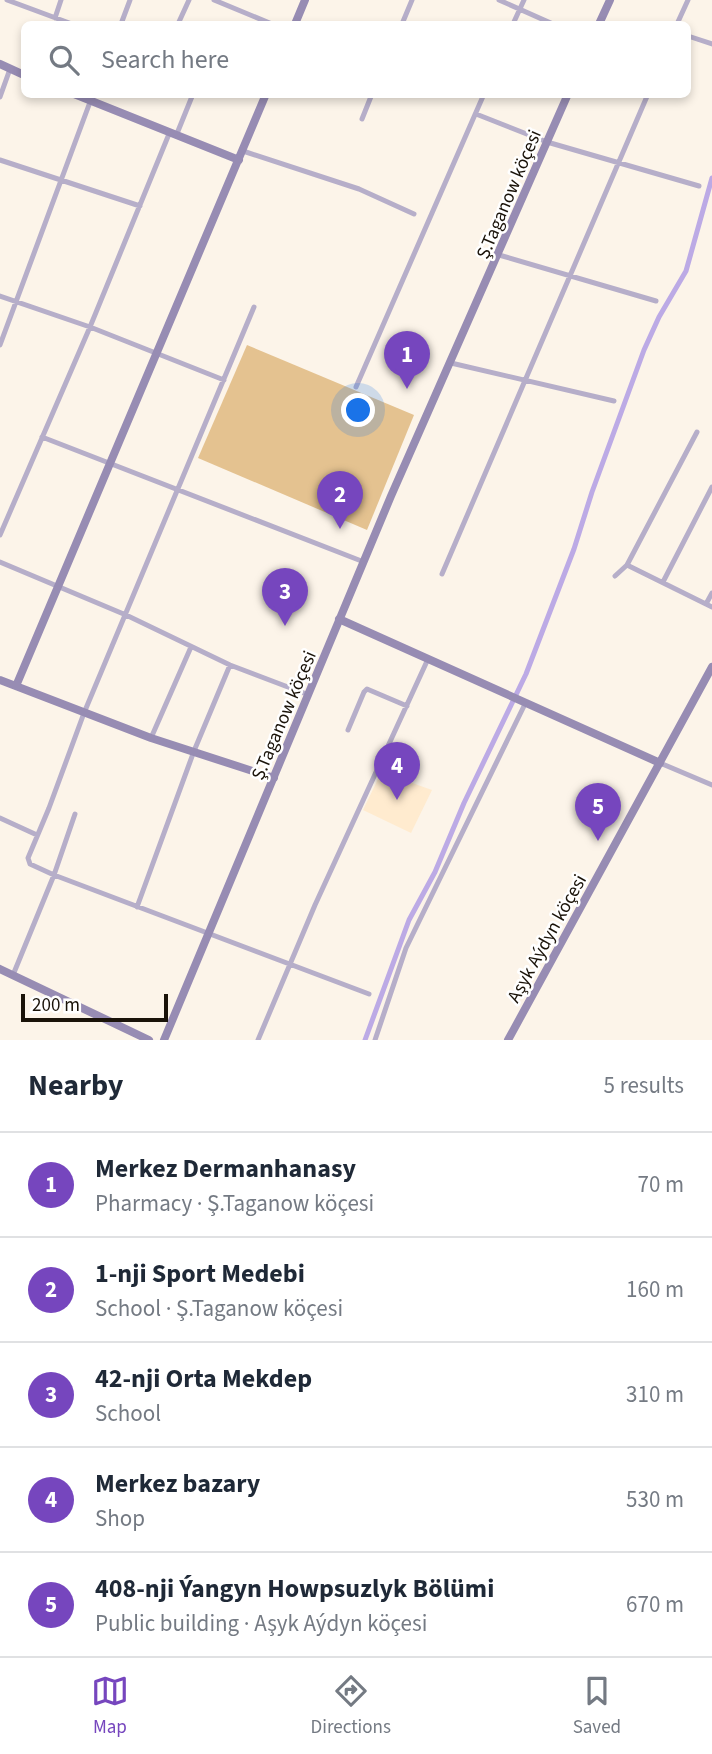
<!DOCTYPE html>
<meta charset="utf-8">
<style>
body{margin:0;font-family:"Source Sans 3",sans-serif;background:#f6f6f7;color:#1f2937}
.scale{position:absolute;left:21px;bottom:18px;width:147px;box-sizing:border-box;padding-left:7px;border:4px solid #1a1309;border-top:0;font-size:19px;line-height:24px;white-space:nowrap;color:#1a1309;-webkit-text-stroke:5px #fff;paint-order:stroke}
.you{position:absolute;left:359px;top:411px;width:24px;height:24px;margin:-18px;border:5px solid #fff;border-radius:50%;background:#1a73e8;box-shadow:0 0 0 10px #1a73e833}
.badge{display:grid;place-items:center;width:46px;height:46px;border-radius:50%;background:#7646be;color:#fff;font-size:23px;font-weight:700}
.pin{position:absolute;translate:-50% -58px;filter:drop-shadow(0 2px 4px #0008)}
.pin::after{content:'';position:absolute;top:37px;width:24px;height:21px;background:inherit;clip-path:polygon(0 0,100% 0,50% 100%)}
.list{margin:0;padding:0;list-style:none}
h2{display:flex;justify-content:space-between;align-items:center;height:91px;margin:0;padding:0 28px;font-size:30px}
h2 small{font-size:23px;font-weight:400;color:#747a83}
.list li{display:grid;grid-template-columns:46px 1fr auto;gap:21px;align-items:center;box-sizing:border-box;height:105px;padding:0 28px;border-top:2px solid #e0e1e3}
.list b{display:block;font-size:26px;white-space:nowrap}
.list p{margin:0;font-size:23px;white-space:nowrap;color:#747a83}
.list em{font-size:23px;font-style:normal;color:#747a83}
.icon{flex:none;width:38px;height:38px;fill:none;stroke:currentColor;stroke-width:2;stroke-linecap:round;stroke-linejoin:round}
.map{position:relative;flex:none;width:712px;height:1040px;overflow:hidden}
.search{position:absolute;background:#fff;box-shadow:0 4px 10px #0003;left:21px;right:21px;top:21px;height:77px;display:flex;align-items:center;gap:18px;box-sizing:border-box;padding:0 24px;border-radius:10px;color:#747a83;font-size:26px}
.sheet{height:616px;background:#fff}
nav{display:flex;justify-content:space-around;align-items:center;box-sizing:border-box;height:98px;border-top:2px solid #e0e1e3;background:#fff;font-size:19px;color:#747a83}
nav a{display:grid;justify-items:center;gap:4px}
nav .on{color:#7646be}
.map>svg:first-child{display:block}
.built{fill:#ffebcf}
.green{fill:#e4c290}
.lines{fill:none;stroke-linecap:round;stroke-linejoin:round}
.canal{stroke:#bcaae5;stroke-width:5}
.street{stroke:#b6aec9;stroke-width:5}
.secondary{stroke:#978cb3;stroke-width:8}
.labels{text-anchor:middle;stroke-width:5;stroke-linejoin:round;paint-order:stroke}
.street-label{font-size:19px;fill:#1a1309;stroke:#fff}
</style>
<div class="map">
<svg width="712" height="1040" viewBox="0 0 712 1040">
<rect width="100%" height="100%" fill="#fcf4e9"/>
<path class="built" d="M379,777L393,783L398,778L432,790L411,833L363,810Z"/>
<path class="green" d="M247,345L414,415L367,530L198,458Z"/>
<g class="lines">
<path class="canal" d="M365,1040L409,920L435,872L464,803L526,674L574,549L592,492L644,350L659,317L686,271L712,178"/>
<path class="street" d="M7,0L72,24
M214,0L272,24
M499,0L553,24
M55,18L61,0
M121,24L130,0
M178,24L189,0
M402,24L412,0
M513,24L524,0
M677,24L688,0
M688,36L712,44
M0,97L10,69
M476,114L547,142L699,186
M362,119L372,94
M176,136L193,94
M243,151L359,189L414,214
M0,160L140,206
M499,255L656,301
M0,296L90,327L224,380
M254,307L84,713L49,808L28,858L30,864L54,875L369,994
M0,345L93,94
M451,363L614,401
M356,387L484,94
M42,437L364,562
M0,535L90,327L169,134
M0,562L126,615L230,665L309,695
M627,565L697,432
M442,574L648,94
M615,576L627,565L712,607
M663,582L712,487
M706,604L712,593
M348,730L364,692L367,689L407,706
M151,738L191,647
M660,763L712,785
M0,818L37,835
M137,907L194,751L230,665
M13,975L54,875L75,814
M258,1040L315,905L428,659
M375,1040L406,948L525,704"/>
<path class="secondary" d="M295,24L305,0
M599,24L610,0
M0,64L24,75
M74,94L239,160
M339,619L660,763
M0,680L151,738L274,778
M16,686L266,94
M0,969L149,1040
M164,1040L391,496L568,94
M508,1040L712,667"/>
</g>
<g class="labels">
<g class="street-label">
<text transform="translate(508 194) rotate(-67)" y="7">Ş.Taganow köçesi</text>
<text transform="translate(283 715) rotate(-67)" y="7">Ş.Taganow köçesi</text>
<text transform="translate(546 938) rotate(-61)" y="7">Aşyk Aýdyn köçesi</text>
</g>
</g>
</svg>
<div class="scale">200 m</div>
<div class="you"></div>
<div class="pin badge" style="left:407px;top:389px">1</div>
<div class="pin badge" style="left:340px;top:529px">2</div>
<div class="pin badge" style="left:285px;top:626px">3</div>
<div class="pin badge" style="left:397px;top:800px">4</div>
<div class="pin badge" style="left:598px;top:841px">5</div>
<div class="search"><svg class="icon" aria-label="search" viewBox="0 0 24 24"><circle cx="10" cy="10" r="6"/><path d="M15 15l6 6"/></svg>Search here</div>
</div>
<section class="sheet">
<h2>Nearby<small>5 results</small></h2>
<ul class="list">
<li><span class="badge">1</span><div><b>Merkez Dermanhanasy</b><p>Pharmacy · Ş.Taganow köçesi</p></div><em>70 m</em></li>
<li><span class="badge">2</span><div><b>1-nji Sport Medebi</b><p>School · Ş.Taganow köçesi</p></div><em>160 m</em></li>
<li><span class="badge">3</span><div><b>42-nji Orta Mekdep</b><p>School</p></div><em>310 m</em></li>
<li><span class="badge">4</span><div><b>Merkez bazary</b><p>Shop</p></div><em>530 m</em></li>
<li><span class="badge">5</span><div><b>408-nji Ýangyn Howpsuzlyk Bölümi</b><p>Public building · Aşyk Aýdyn köçesi</p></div><em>670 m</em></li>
</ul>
</section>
<nav>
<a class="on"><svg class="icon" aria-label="map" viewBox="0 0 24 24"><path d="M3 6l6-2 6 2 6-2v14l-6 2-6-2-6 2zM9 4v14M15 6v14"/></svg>Map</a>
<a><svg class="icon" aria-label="directions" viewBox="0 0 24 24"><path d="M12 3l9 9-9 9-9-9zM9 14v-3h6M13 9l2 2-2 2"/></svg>Directions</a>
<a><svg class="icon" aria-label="saved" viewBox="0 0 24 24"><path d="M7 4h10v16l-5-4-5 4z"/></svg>Saved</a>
</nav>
